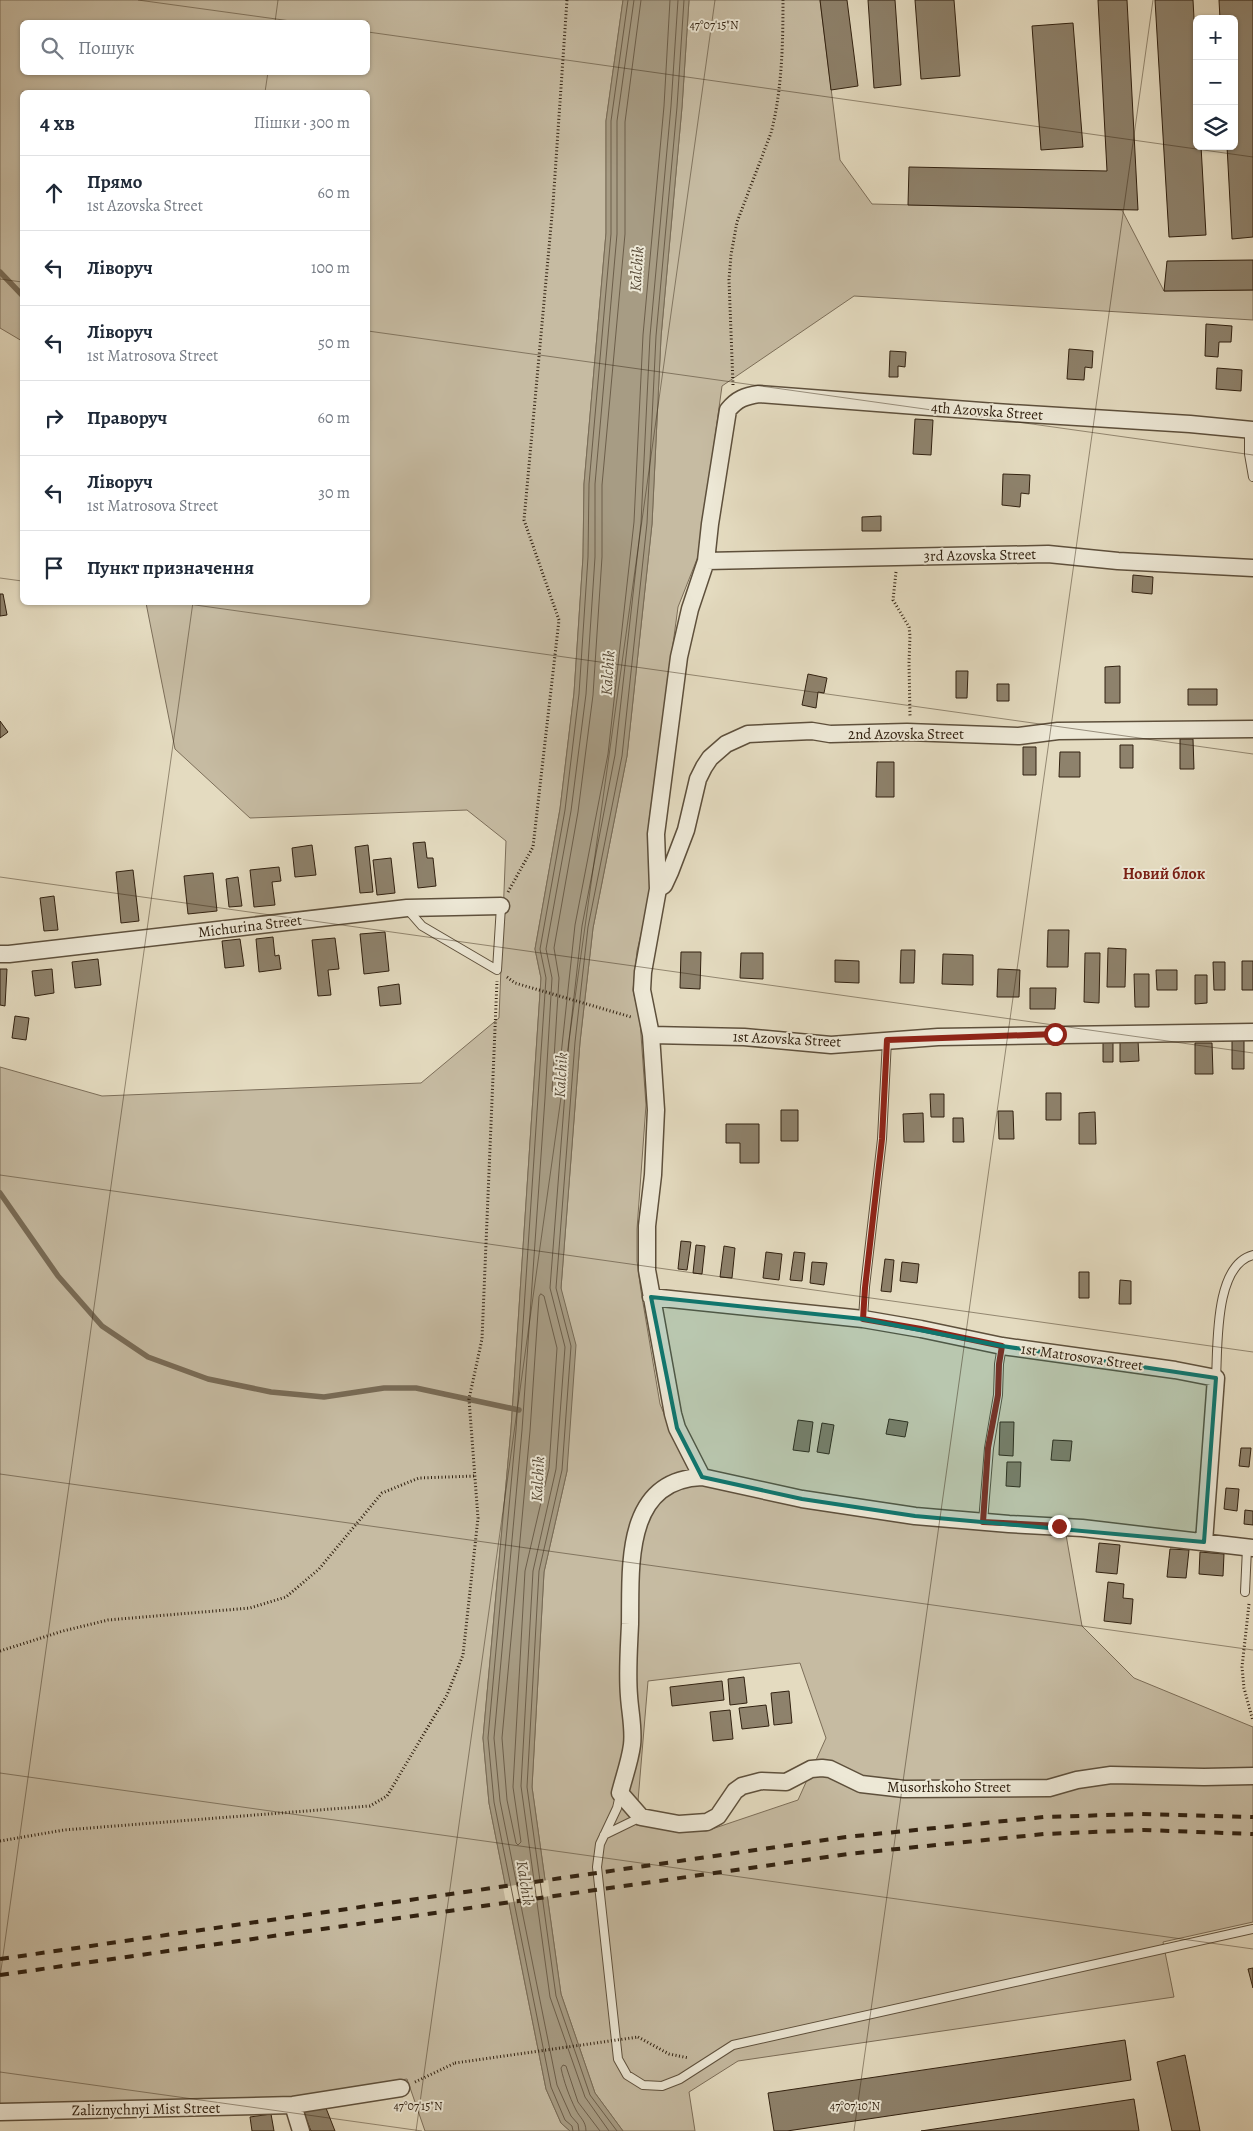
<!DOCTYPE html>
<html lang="uk">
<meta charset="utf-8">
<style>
body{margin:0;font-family:Alegreya,serif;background:#f6f6f7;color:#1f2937}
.controls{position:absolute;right:15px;top:15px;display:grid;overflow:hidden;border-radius:8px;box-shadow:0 1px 4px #0004}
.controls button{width:45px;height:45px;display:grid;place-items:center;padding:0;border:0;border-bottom:1px solid #e0e1e3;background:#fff;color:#1f2937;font:25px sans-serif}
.stop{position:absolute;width:15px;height:15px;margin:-11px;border:4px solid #8f2418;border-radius:50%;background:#fff}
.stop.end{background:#8f2418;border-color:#fff;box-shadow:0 1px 5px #0008}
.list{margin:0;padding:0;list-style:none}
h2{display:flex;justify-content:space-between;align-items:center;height:65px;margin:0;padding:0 20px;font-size:21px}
h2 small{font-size:16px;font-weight:400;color:#747a83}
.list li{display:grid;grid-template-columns:32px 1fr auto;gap:15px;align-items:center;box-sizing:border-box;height:75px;padding:0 20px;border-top:1px solid #e0e1e3}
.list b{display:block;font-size:19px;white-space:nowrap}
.list p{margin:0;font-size:16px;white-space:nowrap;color:#747a83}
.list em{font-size:16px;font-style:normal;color:#747a83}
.icon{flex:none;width:28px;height:28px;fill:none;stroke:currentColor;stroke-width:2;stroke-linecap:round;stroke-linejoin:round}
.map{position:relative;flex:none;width:1253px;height:2131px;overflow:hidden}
.search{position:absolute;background:#fff;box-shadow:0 1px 4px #0004;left:20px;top:20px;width:350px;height:55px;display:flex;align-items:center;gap:12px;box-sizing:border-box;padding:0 18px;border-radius:8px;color:#747a83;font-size:19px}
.panel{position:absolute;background:#fff;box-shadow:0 1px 4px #0004;left:20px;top:90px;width:350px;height:515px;border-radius:8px}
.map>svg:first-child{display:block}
.green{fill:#c6bba2;stroke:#7c6e59;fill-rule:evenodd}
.water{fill:#a79c84;stroke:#786b56}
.pier{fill:#e4dbc0}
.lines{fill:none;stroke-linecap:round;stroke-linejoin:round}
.shore{stroke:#6c5e4a;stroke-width:1}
.stream{stroke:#786b56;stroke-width:5.5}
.building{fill:#8e826c;stroke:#312110}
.service-casing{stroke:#5e503c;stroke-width:10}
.minor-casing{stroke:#5e503c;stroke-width:19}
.path{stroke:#312110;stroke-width:3;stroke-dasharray:1 2.5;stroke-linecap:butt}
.service{stroke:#ede8d6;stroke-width:8}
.minor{stroke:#ede8d6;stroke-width:16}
.rail{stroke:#312110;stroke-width:4;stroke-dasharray:9 9;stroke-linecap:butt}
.path-bridge{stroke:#312110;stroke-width:3;stroke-dasharray:1 2.5;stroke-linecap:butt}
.route{stroke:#8f2418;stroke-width:6}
.marked{fill:#0f766e;fill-opacity:0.2;stroke:#0f766e;stroke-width:4;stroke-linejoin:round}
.ticks{fill:none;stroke:#312110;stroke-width:1;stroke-opacity:0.45}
.labels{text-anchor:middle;stroke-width:4;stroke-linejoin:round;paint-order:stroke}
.street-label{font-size:15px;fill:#312110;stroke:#ede8d6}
.water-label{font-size:16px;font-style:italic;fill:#5a4c39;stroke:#ede8d6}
.neighbourhood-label{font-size:16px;font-weight:bold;fill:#7a1f14;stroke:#ede8d6}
.ticks-label{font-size:12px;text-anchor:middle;fill:#312110;stroke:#ede8d6;stroke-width:4;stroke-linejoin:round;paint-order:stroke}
</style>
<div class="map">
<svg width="1253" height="2131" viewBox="0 0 1253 2131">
<rect width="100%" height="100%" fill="#e4dbc0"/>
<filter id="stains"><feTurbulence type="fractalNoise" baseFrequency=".004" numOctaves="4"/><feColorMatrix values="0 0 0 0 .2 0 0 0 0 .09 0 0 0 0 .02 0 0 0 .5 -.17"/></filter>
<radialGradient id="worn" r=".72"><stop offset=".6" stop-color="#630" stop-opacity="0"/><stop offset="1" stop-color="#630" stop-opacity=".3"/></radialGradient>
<path class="green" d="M0,0H623L606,121V233L584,484L583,557L574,693L560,809L535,949L541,978L533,1097L511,1429L483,1738L489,1803L546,2089L561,2123L570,2131H425L407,2079L293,2098L0,2104V1067L102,1096L421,1083L499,1018L506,841L467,810L250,818L175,749L146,603L368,602V92H22V341L0,328ZM22,22H368V72H22Z
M689,0H820L840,160L872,204L1122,210L1164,291L1253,290V320L854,296L722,386L699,554L678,607L649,821L659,859L637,951L633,990L640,1021L646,1105L637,1229V1261L641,1291L660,1404L669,1426L703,1475L910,1516L1065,1529L1082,1626L1134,1678L1253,1727V1922L1163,1942L1174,1997L738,2061L689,2092L695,2131H623L595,2093L561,1994L532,1787L544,1572L567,1471L561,1288L580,1042L593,928L627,756L652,524L661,337L682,107ZM800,1663L826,1738L798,1800L706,1831L636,1825L648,1681Z"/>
<path class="water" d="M623,0H689L682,107L661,337L652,524L627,756L593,928L580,1042L561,1288L576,1345L567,1471L544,1572L532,1787L561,1994L595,2093L623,2131H570L561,2123L546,2089L489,1803L483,1738L511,1429L533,1097L541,978L535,949L560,809L574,693L583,557L584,484L606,233V121Z"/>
<path class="pier" d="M548,1880L550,1896L506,1903L503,1887Z"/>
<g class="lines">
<path class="shore" d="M641,0L625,122V234L602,485V557L593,695L578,812L554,948L559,978L552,1091L555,1094L557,1092L575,925L608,754L634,522L643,335L664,106L670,0
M541,1294L544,1296L557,1348L549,1468L525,1571L513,1787L521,1842L518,1845L516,1843L507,1800L502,1738L530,1431L539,1297Z
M573,2131L572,2126L565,2120L551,2087L494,1802L488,1738L516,1430L538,1097L546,978L540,949L565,810L579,694L588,557L589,484L611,234V121L628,0
M579,2131L578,2124L571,2116L557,2085L500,1801L494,1738L522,1430L545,1098L552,978L546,949L571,811L586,694L595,557V484L617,234V121L634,0
M586,2131C586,2121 580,2118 576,2110C569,2096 564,2082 561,2068L563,2065L566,2066L578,2102L600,2131
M609,2131L585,2097L550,1997L521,1786L533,1571L556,1469L565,1347L550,1288L569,1041L582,926L615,755L641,523L650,336L671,106L678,0
M617,2131L590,2095L556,1996L527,1787L539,1571L562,1470L571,1346L556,1288L575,1042L588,927L622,756L647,523L656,336L677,107L684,0"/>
<path class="stream" d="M0,272L22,295
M0,1193L58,1276L102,1326L148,1357L208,1379L271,1392L324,1397L384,1388H416L519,1410"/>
</g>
<path class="building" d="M820,0H847L858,86L831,90Z
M868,0H895L901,85L874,88Z
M915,0H954L960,76L921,79Z
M1098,0H1127L1138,210L908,205L909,167L1107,171Z
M1155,0H1193L1197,73V146H1201L1206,235L1169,237Z
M1219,0H1253V237L1232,239L1227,146H1234V19H1220Z
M1073,23L1083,147L1041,150L1032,26Z
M1253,260V290L1164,291L1167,261Z
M1206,324L1232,326L1231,342H1219L1218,357L1205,356Z
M1069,349L1093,351L1092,368L1085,367L1084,380L1067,379Z
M890,351L906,352L905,367L898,366V377H889Z
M1217,368L1242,370L1241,391L1216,389Z
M915,419L933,420L931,455L913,454Z
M1003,474L1030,475L1029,494L1021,493L1020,507L1002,505Z
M881,516V531H862V517Z
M1133,575L1153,577L1152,594L1132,592Z
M0,594H3L7,615L0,616Z
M1120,666V703H1105V667Z
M956,671H968L967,698H956Z
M808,674L827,678L824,693L818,692L816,708L802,705Z
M997,684H1009V701H997Z
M1188,689H1217V705H1188Z
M0,721L8,732L0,738Z
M1180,739H1193L1194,769H1180Z
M1120,745H1133V768H1120Z
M1023,747H1036V775H1023Z
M1060,752H1080V777H1059Z
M877,762H894V797H876Z
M425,842L427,858H433L436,886L418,888L413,843Z
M312,845L316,875L295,877L292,848Z
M368,845L373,892L360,893L355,847Z
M391,858L395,893L377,895L373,860Z
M279,867L281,881L272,882L275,905L254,907L250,870Z
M133,870L139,921L121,923L116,872Z
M213,873L217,911L188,914L184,876Z
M238,877L242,906L229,907L226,879Z
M54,896L58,930L44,931L40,898Z
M1048,930H1069L1068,967H1047Z
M385,932L389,971L364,974L360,934Z
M273,937L275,956L279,955L281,969L259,972L256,939Z
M335,938L339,969L328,970L331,995L318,996L312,940Z
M240,939L244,966L225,968L222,941Z
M1108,948L1126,949L1125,987H1107Z
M901,950H915L914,983H900Z
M681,952H701L700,989L680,988Z
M741,953H763V979L740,978Z
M1085,953H1100L1099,1003L1084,1002Z
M943,954L973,955V985L942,984Z
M98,959L101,985L75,988L72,962Z
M835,960L859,961V983L835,982Z
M1242,961H1253V990H1242Z
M1213,962H1225V990H1214Z
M0,969H7L5,1006L0,1005Z
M52,969L54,993L35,996L32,971Z
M998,969L1020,970L1019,997H997Z
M1156,970H1177V990H1157Z
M1134,974H1149V1007H1135Z
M1195,975H1207V1003L1195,1004Z
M399,984L401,1004L380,1006L378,987Z
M1030,988H1056L1055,1009H1030Z
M15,1016L29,1018L26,1040L12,1038Z
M1103,1036H1113V1062H1103Z
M1232,1038H1244V1069H1232Z
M1120,1040H1138L1139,1061L1120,1062Z
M1195,1043H1212L1213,1074H1195Z
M1046,1093H1061V1120H1046Z
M930,1094H944V1117H931Z
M781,1110H798V1141H781Z
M998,1111H1013L1014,1139H999Z
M1095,1112L1096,1144H1079V1113Z
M923,1113L924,1142H904L903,1114Z
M953,1118H963L964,1142H953Z
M726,1124H759V1163H740V1143H726Z
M681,1241L691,1242L687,1270L678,1269Z
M696,1245L705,1246L702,1274L693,1273Z
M724,1246L735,1248L732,1278L720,1277Z
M766,1252L782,1254L779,1280L763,1278Z
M794,1252L805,1253L802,1281L790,1280Z
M885,1259L894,1260L891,1292L881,1291Z
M812,1262L827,1263L824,1285L810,1283Z
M902,1262L919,1264L917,1283L900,1281Z
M1079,1272H1089V1298H1079Z
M1120,1280L1131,1281V1304H1119Z
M889,1419L908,1422L905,1437L886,1434Z
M798,1420L813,1422L809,1452L793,1450Z
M1000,1422H1014L1013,1456L999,1455Z
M822,1423L834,1425L829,1454L817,1452Z
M1053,1440L1072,1441L1070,1461L1051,1460Z
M1241,1448H1251L1249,1467L1239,1466Z
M1007,1462H1021L1020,1487L1006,1486Z
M1226,1488L1239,1489L1237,1511L1224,1509Z
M1245,1510L1253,1511V1525L1244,1524Z
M1099,1543L1120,1545L1117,1574L1096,1572Z
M1170,1549L1189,1550L1186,1578L1167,1577Z
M1200,1552L1224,1554L1223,1576L1199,1574Z
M1108,1582L1124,1584L1123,1598L1133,1599L1131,1624L1104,1621Z
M744,1677L747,1703L730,1705L728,1679Z
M722,1681L724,1700L672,1706L670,1687Z
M789,1691L792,1723L774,1725L771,1693Z
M766,1705L769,1726L742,1729L739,1708Z
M730,1710L733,1739L713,1741L710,1712Z
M1253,1968V1988L1248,1969Z
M1125,2040L1131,2080L787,2131H774L768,2093Z
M1185,2055L1200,2131H1172L1157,2062Z
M1134,2099L1139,2131H921Z
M324,2103L335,2131H311L303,2111Z
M271,2114L274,2131H252L250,2117Z"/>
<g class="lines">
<defs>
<path id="service" d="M1249,430V454L1253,477
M408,910L422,926L497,970L501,906
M863,1319L865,1287L882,1139L887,1040
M1216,1378C1218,1346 1214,1265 1253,1255
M983,1522L989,1448L998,1395L999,1364L1002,1346
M1245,1592L1247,1548
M620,1795L617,1808L600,1844L597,1867L618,2059L627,2075L643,2085L662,2086L680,2079L733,2045L1253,1929
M604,1835L641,1817"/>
<path id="minor" d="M706,561L1048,554L1118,561L1253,568
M658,889L664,885L670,872L686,830L698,779L704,767L710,758L726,744L748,734L812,731L830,734L907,732L1019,736L1058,731L1253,729
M0,954H9L407,908L501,906
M651,1035L744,1037L831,1045L938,1037L1253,1032
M651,1297L863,1319L921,1329L1002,1346L1175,1370L1216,1378L1204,1542
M702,1477L677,1428L673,1414L647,1270V1226L653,1175L656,1110L651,1035L642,990L643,972L658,889L656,834L679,657L690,609L706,561L710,524L728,410C737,399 745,396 759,394L995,412L1190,424L1253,430
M1253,1548L1082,1528L1009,1524L915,1516L802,1499L702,1477C623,1480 631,1568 630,1624C629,1648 627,1672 629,1696C630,1712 634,1729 632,1745C630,1761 624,1777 620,1793L641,1817L679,1824L707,1822L718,1816L735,1791L742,1786L761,1781L786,1782L811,1769L822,1768L830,1769L861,1784L904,1789L1049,1788L1077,1780L1111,1775L1204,1777L1253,1776
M293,2105L301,2131
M0,2112L293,2105L401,2088"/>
</defs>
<use href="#service" class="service-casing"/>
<use href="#minor" class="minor-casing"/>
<path class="path" d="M733,385L729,280L731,255L737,222L771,133C782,91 783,43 783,0
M896,572L893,600L909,627L910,636L909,663L910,716
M508,892L533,847L559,620L524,520L553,204L567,0
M507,977L515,983L631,1017
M1249,1604L1242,1667L1244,1688L1253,1721
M0,1651L63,1631L108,1620L250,1608L286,1597L319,1569L382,1493L419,1478L475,1476
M0,1841L64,1830L370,1806L387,1796L447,1695L463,1655L478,1518L469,1399L482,1339L497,981
M638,2037L669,2054L689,2058
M415,2082L455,2063"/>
<use href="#service" class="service"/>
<use href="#minor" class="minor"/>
<path class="rail" d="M0,1959L846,1837L1044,1817L1142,1814L1253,1817
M0,1975L848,1854L1044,1834L1144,1830L1253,1834"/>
<path class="path-bridge" d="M455,2063L638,2037"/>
</g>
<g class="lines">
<path class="route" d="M1055,1034L887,1040L882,1139L865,1288L863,1319L921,1329L1002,1346L999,1364L998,1395L988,1448L983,1522L1059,1526"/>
</g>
<path class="marked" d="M651,1297L863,1319L1002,1346L1216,1378L1204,1542L915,1516L802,1499L702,1477L677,1428Z"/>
<path class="ticks" d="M138,0L298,22M275,22L278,0M368,32L1253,157M265,92L268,72M0,279L22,282M368,331L1253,455M0,578L22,581M174,602L1253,754M0,877L1253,1053M0,1175L1253,1352M0,1474L1253,1650M0,1773L1253,1949M0,1977L193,602M0,2072L422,2131M416,2131L715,0M854,2131L1153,0"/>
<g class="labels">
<g class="street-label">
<text transform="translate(987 411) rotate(4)" y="5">4th Azovska Street</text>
<text transform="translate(980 555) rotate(-1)" y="5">3rd Azovska Street</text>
<text x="906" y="739">2nd Azovska Street</text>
<text transform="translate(250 926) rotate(-7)" y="5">Michurina Street</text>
<text transform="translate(787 1039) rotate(3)" y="5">1st Azovska Street</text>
<text transform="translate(1082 1357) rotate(8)" y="5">1st Matrosova Street</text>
<text x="949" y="1792">Musorhskoho Street</text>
<text transform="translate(146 2109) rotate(-1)" y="5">Zaliznychnyi Mist Street</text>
</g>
<g class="water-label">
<text transform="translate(636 269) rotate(-86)" y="6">Kalchik</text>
<text transform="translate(607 673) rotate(-86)" y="6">Kalchik</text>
<text transform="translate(560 1075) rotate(-87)" y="6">Kalchik</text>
<text transform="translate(537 1479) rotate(-87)" y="6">Kalchik</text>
<text transform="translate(526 1883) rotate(81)" y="6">Kalchik</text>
</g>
<g class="neighbourhood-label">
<text x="1164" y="879">Новий блок</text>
</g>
</g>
<g class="ticks-label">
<text x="714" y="29">47°07'15"N</text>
<text x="418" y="2110">47°07'15"N</text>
<text x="855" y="2110">47°07'10"N</text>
</g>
<rect width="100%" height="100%" filter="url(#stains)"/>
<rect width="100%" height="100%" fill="url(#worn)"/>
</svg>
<div class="controls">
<button>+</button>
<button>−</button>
<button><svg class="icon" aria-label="layers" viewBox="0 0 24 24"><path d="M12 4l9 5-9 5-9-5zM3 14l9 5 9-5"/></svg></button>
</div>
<div class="stop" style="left:1055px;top:1034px"></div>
<div class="stop end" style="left:1059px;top:1526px"></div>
<div class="search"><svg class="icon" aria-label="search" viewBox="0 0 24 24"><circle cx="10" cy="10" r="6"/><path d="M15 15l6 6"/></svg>Пошук</div>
<section class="panel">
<h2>4 хв<small>Пішки · 300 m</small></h2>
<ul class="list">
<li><svg class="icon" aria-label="ahead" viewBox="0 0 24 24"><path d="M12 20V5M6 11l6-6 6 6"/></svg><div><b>Прямо</b><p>1st Azovska Street</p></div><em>60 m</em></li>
<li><svg class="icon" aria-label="left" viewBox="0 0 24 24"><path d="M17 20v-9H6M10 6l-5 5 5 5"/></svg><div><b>Ліворуч</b></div><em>100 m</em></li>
<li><svg class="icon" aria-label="left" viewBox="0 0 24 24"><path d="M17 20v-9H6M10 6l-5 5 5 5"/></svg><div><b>Ліворуч</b><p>1st Matrosova Street</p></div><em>50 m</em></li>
<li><svg class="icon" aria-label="right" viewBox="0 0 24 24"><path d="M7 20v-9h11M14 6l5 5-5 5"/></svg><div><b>Праворуч</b></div><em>60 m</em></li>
<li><svg class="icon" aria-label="left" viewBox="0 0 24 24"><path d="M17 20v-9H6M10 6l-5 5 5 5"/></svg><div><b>Ліворуч</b><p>1st Matrosova Street</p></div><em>30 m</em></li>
<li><svg class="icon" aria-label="arrive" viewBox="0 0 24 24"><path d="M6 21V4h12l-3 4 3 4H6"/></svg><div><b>Пункт призначення</b></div></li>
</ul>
</section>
</div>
